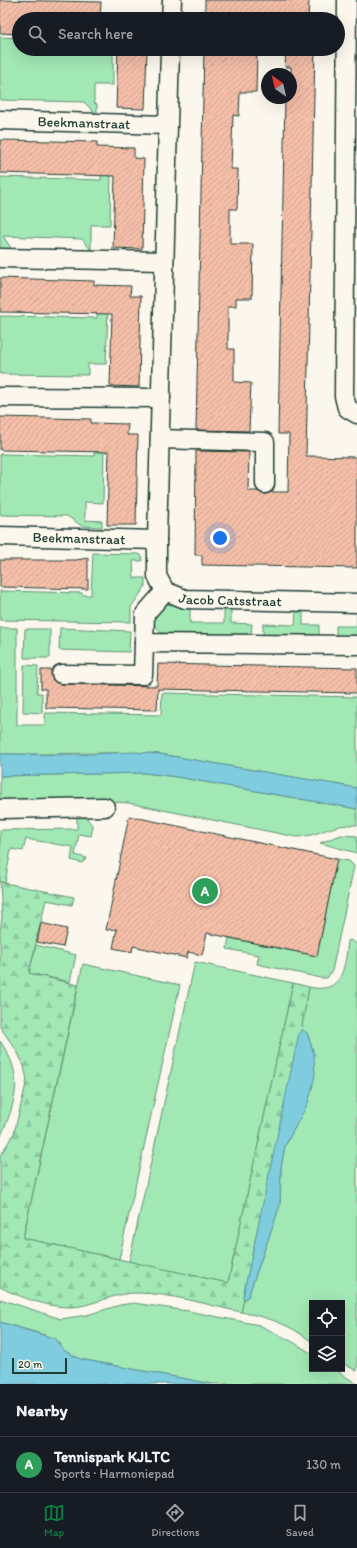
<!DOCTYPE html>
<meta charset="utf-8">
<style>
body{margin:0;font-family:Itim,sans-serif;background:#242831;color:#f1f3f6}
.controls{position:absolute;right:12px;bottom:12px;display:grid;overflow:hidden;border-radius:0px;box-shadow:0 4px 16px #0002}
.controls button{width:36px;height:36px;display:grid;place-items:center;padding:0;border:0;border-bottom:1px solid #363941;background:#171b24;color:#f1f3f6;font:20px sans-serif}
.compass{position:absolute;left:261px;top:68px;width:36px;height:36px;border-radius:50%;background:#171b24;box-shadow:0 4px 16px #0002;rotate:326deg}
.scale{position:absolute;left:12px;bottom:10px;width:55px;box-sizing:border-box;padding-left:4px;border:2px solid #1f3d34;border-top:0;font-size:11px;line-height:14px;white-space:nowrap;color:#1f3d34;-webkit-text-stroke:3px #fbf7ec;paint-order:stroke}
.you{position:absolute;left:220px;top:538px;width:14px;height:14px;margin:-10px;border:3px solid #fff;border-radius:50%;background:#1a73e8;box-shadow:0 0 0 6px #1a73e833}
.badge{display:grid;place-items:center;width:26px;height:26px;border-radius:50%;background:#0b8043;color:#fff;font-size:13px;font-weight:700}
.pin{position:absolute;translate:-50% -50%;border:2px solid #fff;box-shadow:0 1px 4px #0006}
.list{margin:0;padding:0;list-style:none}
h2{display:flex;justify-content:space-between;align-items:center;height:52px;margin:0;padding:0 16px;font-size:17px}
h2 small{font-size:13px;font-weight:400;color:#9ea1a6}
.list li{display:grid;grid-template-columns:26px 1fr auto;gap:12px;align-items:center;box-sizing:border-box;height:56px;padding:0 16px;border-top:1px solid #363941}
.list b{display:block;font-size:15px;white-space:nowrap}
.list p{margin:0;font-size:13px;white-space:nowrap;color:#9ea1a6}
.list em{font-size:13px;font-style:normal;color:#9ea1a6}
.icon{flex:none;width:22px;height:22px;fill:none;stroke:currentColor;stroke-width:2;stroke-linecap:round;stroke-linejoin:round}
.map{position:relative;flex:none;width:357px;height:1384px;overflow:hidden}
.search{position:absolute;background:#171b24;box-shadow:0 4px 16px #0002;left:12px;right:12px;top:12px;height:44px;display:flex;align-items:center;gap:10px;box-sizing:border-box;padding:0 14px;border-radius:22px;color:#9ea1a6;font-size:15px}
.sheet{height:108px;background:#171b24}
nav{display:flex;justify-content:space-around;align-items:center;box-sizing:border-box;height:56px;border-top:1px solid #363941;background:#171b24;font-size:11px;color:#9ea1a6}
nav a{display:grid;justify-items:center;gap:2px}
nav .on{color:#0b8043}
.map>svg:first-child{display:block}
.grass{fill:#a2e8b5;stroke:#609274}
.forest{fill:url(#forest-firs);stroke:#609274}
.water{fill:#80ccdf;stroke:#59939b}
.building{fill:url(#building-hatch);stroke:#1f3d34}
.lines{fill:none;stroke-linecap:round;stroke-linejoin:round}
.minor-casing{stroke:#1f3d34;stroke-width:21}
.minor{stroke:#fbf7ec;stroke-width:18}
.labels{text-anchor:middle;stroke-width:3;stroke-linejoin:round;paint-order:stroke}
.street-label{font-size:14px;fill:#1f3d34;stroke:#fbf7ec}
</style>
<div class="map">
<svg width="357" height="1384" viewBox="0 0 357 1384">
<defs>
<pattern id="forest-firs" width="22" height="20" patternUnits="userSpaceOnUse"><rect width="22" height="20" fill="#a2e8b5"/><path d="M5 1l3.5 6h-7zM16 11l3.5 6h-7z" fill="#8bc89c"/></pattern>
<pattern id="building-hatch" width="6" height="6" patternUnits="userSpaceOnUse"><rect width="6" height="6" fill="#f4bea8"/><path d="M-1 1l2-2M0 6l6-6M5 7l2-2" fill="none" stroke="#d1a491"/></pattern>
</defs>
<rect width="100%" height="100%" fill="#fbf7ec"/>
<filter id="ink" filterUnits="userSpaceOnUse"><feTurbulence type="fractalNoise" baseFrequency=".025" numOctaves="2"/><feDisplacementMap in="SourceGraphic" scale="8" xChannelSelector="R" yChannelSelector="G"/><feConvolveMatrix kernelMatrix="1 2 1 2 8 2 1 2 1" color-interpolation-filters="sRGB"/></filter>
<g filter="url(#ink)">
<path class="grass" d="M0,37L19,38V49H113V85H94V103L97,104V115L84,102L0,100Z
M101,170H111L110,225H91V250L82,239L3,236L13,251L0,252V177L101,180Z
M98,308H108L106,364H88V375L0,374V316L97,318Z
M95,446H104L103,503L85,502V520L102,521V527L82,526L67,516L0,515V454L94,456Z
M93,553L139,554L142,556V561H133L134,578H145V587L131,607V622L0,620V591L82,593L83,595H91Z
M165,604L190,606V623H224V607H231V623L252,624L251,636L161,633L152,622L153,611Z
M296,609H303V625H319V637L263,636V624L295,625Z
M357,614V638H336V626H357Z
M0,628H17V725H45V713L161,715L162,693L357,697V788L160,754C107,751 53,755 0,754Z
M60,628L130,631L129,652L59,650Z
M25,629H50V658H24Z
M24,665L38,666L37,693H42V713L23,712Z
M145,773L177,777L357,809V825C331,823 319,837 296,837L129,803L101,801H0V776Z
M77,815L85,816L93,826L91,836L79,834L75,855L87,858L82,863L71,860L73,847L26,839L23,851L11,849L5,883L0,882V830L77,829Z
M341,835L357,836V853L320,843Z
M337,859L349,861L354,866L332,971L327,978H321L257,964L259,955L227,949L229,938L317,956Z
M350,940L357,944V1371L342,1363V1303H312V1342C289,1324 270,1318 241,1312L244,1299L248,1297L280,1205L281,1167L285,1146L301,1115L314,1054L307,1033L301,1031L309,987C343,995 345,967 348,941Z
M36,945L76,955L70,982L29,973Z
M195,962L293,983L228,1283L129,1262Z
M83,964L180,985L119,1259L23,1238Z
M0,1041C25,1076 16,1102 0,1138Z
M0,1299L61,1319L87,1315L120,1305L133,1303L188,1311L259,1325L295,1343L312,1354V1369H334L357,1384H212L80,1359L63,1350L60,1343L45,1335L0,1322Z"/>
<path class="forest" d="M0,882L74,897L72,905L46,900L29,973L78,985L23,1238L228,1283L293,983L309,987L301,1031L243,1297L244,1299L241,1312C207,1305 171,1293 136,1293C118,1293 102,1301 85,1305C60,1312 23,1299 0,1287V1156L14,1133L27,1080L24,1066L17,1051L0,1027V931L2,917Z"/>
<path class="water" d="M134,752L160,754L357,788V809L177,777L145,773L0,776V754L75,755Z
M303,1030L307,1033L314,1054L315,1075L312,1089L308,1103L285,1146L281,1167L280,1205L248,1297L245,1299L243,1297L299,1033Z
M0,1322L56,1339L63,1350L80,1359L212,1384H0Z"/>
<path class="building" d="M0,0L101,2L100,19H19V34L0,33Z
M205,0H309L308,19H205Z
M118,49H147L145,109L116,108Z
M204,49L257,50L256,92H240L239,116L233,115L231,169H238L237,209H230V244H253L252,298H236V306H228V349H234V382L251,383L249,431L196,430Z
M286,49H315L306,456L357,457V568L202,565V555H195L196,451L249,452L248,491H258L265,494L272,492H288L289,434H278L285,98H291V67H285Z
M0,140L97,142V147L134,148V158L144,159L142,249L113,248L115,176L0,173Z
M0,278L94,281V285L131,286L130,296H141L139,387L110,386L112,314L0,312Z
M0,417L91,419V423L128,424L127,435H138L136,525H107L109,452L0,450Z
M88,558V589L0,587V560H76Z
M158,664L357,668V693L158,689L157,710L46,708V689H41V670H51L52,679L61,684L157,686Z
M129,816L337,859L317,956L207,933L202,955L188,952L187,958L133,946L132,952L113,948L117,929L106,930Z
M41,923L67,929L63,947L37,942Z"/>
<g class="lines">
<defs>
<g id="minor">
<path d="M347,0L344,396L347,408L357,414"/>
<path d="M171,19L172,0"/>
<path id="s1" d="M0,120L167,125"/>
<path d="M0,258L164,261"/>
<path d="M0,397L161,398"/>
<path d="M160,439L265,442V484"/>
<path id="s2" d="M0,536L157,540"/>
<path d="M165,591L157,576V540L170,49"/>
<path d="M165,591L145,614L144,643L357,645"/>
<path id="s3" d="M165,591L185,599L357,603"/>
<path d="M61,674L143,675L144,643"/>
<path d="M0,809L105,807"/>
</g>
</defs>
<use href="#minor" class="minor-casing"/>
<use href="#minor" class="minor"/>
</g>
</g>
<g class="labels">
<g class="street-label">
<text dy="5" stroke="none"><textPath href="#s1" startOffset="84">Beekmanstraat</textPath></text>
<text dy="5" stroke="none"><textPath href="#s2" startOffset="79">Beekmanstraat</textPath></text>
<text dy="5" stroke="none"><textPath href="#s3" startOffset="67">Jacob Catsstraat</textPath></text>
</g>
</g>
</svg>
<div class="controls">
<button><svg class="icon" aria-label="locate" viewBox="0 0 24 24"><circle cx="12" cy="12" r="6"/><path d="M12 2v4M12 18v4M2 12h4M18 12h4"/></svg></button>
<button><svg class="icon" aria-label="layers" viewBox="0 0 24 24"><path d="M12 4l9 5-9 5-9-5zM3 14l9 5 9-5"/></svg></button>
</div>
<svg class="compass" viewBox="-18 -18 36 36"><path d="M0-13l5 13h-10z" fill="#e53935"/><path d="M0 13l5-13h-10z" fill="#9ea1a6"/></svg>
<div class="scale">20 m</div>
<div class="you"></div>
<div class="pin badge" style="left:205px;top:891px;background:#2e9e5b">A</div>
<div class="search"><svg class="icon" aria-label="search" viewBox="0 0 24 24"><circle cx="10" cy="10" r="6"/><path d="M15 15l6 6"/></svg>Search here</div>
</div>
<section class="sheet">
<h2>Nearby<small></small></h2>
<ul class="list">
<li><span class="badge" style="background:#2e9e5b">A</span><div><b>Tennispark KJLTC</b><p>Sports · Harmoniepad</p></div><em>130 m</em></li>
</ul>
</section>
<nav>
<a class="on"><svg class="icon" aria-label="map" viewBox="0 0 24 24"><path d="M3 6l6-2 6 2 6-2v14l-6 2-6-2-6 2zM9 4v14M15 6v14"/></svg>Map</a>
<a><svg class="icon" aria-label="directions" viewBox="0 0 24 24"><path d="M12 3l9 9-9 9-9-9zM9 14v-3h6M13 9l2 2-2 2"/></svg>Directions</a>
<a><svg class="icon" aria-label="saved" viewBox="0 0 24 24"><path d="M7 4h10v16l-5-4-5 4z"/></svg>Saved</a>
</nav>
